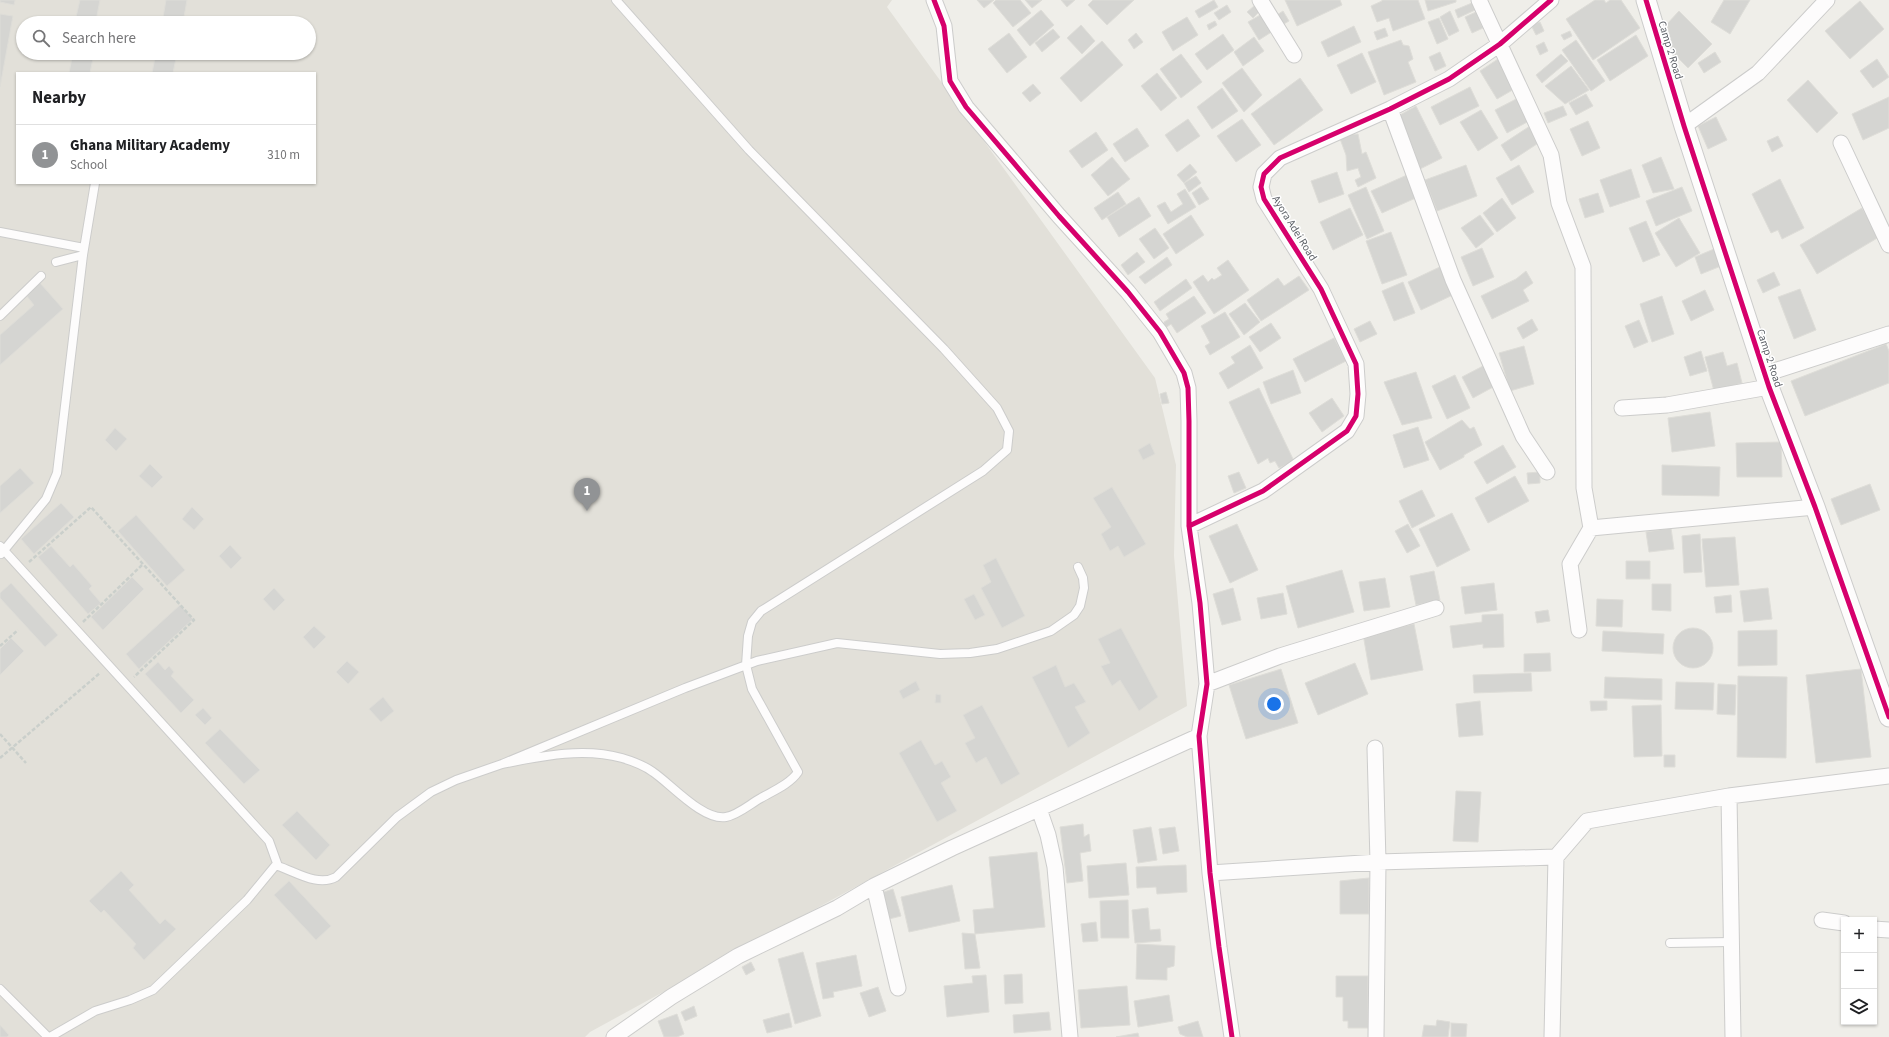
<!DOCTYPE html>
<meta charset="utf-8">
<style>
body{margin:0;font-family:"Source Sans 3",sans-serif;background:#f2f2f2;color:#202124}
.controls{position:absolute;right:12px;bottom:12px;display:grid;overflow:hidden;border-radius:0px;box-shadow:0 1px 3px #0004}
.controls button{width:36px;height:36px;display:grid;place-items:center;padding:0;border:0;border-bottom:1px solid #e0e0e0;background:#fff;color:#202124;font:20px sans-serif}
.you{position:absolute;left:1274px;top:704px;width:14px;height:14px;margin:-10px;border:3px solid #fff;border-radius:50%;background:#1a73e8;box-shadow:0 0 0 6px #1a73e833}
.badge{display:grid;place-items:center;width:26px;height:26px;border-radius:50%;background:#919395;color:#fff;font-size:13px;font-weight:700}
.pin{position:absolute;translate:-50% -33px;filter:drop-shadow(0 1px 2px #0008)}
.pin::after{content:'';position:absolute;top:21px;width:14px;height:12px;background:inherit;clip-path:polygon(0 0,100% 0,50% 100%)}
.list{margin:0;padding:0;list-style:none}
h2{display:flex;justify-content:space-between;align-items:center;height:52px;margin:0;padding:0 16px;font-size:17px}
h2 small{font-size:13px;font-weight:400;color:#757577}
.list li{display:grid;grid-template-columns:26px 1fr auto;gap:12px;align-items:center;box-sizing:border-box;height:60px;padding:0 16px;border-top:1px solid #e0e0e0}
.list b{display:block;font-size:15px;white-space:nowrap}
.list p{margin:0;font-size:13px;white-space:nowrap;color:#757577}
.list em{font-size:13px;font-style:normal;color:#757577}
.icon{flex:none;width:22px;height:22px;fill:none;stroke:currentColor;stroke-width:2;stroke-linecap:round;stroke-linejoin:round}
.map{position:relative;flex:none;width:1889px;height:1037px;overflow:hidden}
.search{position:absolute;background:#fff;box-shadow:0 1px 3px #0004;left:16px;top:16px;width:300px;height:44px;display:flex;align-items:center;gap:10px;box-sizing:border-box;padding:0 14px;border-radius:22px;color:#757577;font-size:15px}
.panel{position:absolute;background:#fff;box-shadow:0 1px 3px #0004;left:16px;top:72px;width:300px;height:112px;border-radius:0px}
.map>svg:first-child{display:block}
.education{fill:#e2e0d9;fill-rule:evenodd}
.building{fill:#d5d5d2;stroke:#deddd8}
.lines{fill:none;stroke-linecap:round;stroke-linejoin:round}
.service-casing{stroke:#cccccb;stroke-width:10}
.minor-casing{stroke:#cccccb;stroke-width:17}
.tertiary-casing{stroke:#cccccb;stroke-width:21}
.path{stroke:#cacfcb;stroke-width:2.5;stroke-dasharray:4 2;stroke-linecap:butt}
.service{stroke:#fdfcfc;stroke-width:8}
.minor{stroke:#fdfcfc;stroke-width:15}
.tertiary{stroke:#fdfcfc;stroke-width:19}
.cycleway-casing{stroke:#fff;stroke-width:8}
.cycleway{stroke:#d6006c;stroke-width:5}
.labels{text-anchor:middle;stroke-width:3;stroke-linejoin:round;paint-order:stroke}
.street-label{font-size:11px;fill:#5e6268;stroke:#fff}
</style>
<div class="map">
<svg width="1889" height="1037" viewBox="0 0 1889 1037">
<rect width="100%" height="100%" fill="#efeee9"/>
<path class="education" d="M0,0H892L887,7L1155,378L1176,465L1174,556L1187,706L590,1032L585,1037H0ZM23,23H309V53H23ZM17,73H315V183H17Z"/>
<path class="building" d="M0,0H15L14,5L0,2Z
M80,0H100L96,21L76,17Z
M166,0H187L183,23H162Z
M977,0H994L984,8Z
M996,0H1020L1031,13L1013,27L993,3Z
M1025,0H1042L1032,8Z
M1061,0H1075L1067,7Z
M1093,0H1134L1107,25L1088,5Z
M1214,0L1218,7L1199,18L1195,11Z
M1285,0H1340L1342,5L1297,26Z
M1382,0H1418L1425,19L1393,31L1389,18L1377,22L1371,6L1382,1Z
M1425,0H1456V2L1428,11Z
M1595,0H1604L1606,3L1610,0H1621L1640,28L1593,60L1566,19Z
M1724,0H1750L1730,34L1711,22Z
M1860,1L1884,29L1850,59L1825,31Z
M1472,3L1475,10L1458,18L1455,10Z
M1227,5L1231,12L1219,20L1214,13Z
M1254,6L1259,12L1253,18L1247,12Z
M1041,10L1054,25L1030,46L1017,30Z
M1283,11L1289,21L1282,25L1277,15Z
M1450,11L1459,31L1449,36L1440,17Z
M1679,11L1712,44L1688,68L1673,53L1667,24Z
M1476,12L1483,28L1472,33L1465,17Z
M0,14L13,16L0,87Z
M1262,14L1273,31L1259,40L1248,22Z
M1187,17L1198,35L1173,51L1162,32Z
M1439,18L1448,39L1437,44L1428,22Z
M1215,21L1217,25L1209,30L1207,25Z
M1540,22L1544,31L1536,35L1531,25Z
M1081,25L1095,41L1082,54L1067,38Z
M1354,26L1361,42L1328,57L1321,42Z
M1385,28L1388,36L1377,40L1374,32Z
M1053,29L1060,37L1042,52L1035,43Z
M1570,31L1572,36L1564,40L1561,35Z
M1009,33L1027,57L1007,73L988,49Z
M1136,33L1143,42L1134,49L1128,40Z
M1223,34L1234,50L1207,70L1195,54Z
M1636,35L1648,56L1610,81L1597,60Z
M1254,37L1264,51L1243,66L1234,52Z
M1401,40L1403,45L1409,46L1413,59L1408,62L1416,82L1384,95L1368,52Z
M1576,40L1605,81L1591,91L1562,50Z
M1102,41L1123,65L1081,102L1060,78Z
M1544,42L1548,51L1540,55L1536,46Z
M1440,52L1446,66L1435,71L1429,57Z
M1715,52L1721,62L1704,73L1698,63Z
M73,53H94L90,73H69Z
M156,53H177L173,73H152Z
M1362,53L1376,82L1351,94L1337,65Z
M1181,54L1202,82L1181,98L1160,69Z
M1561,54L1568,61L1542,83L1536,75Z
M1498,59L1516,88L1497,99L1480,71Z
M1877,59L1889,77L1873,88L1860,71Z
M1571,66L1589,90L1565,104L1545,86Z
M1242,68L1262,95L1244,112L1222,83Z
M1157,73L1177,98L1161,111L1141,86Z
M1300,78L1323,110L1274,145L1251,114Z
M1808,80L1838,113L1817,133L1787,100Z
M1033,84L1041,93L1030,102L1022,93Z
M1470,87L1479,106L1440,125L1431,107Z
M1222,88L1238,111L1212,129L1197,107Z
M1586,94L1593,106L1576,115L1569,103Z
M1520,97L1531,120L1507,133L1495,110Z
M1889,97V128L1863,140L1852,114Z
M1416,106L1442,158L1418,170L1414,158L1416,156L1400,115Z
M1563,106L1567,115L1548,123L1544,113Z
M1481,110L1498,138L1478,151L1460,122Z
M1716,117L1727,140L1708,149L1698,126Z
M1188,119L1200,136L1177,152L1165,135Z
M1242,119L1261,145L1236,162L1217,136Z
M1588,121L1600,148L1582,156L1570,129Z
M1530,126L1540,142L1511,161L1501,145Z
M1137,128L1149,146L1125,162L1113,144Z
M1096,132L1108,150L1082,168L1069,151Z
M1358,134L1362,154L1366,152L1376,178L1358,187L1355,180L1361,177L1358,168L1347,171L1346,155L1339,136Z
M1778,136L1783,146L1772,152L1767,141Z
M1112,157L1130,179L1108,196L1091,175Z
M1661,157L1674,189L1653,193L1642,165Z
M1190,164L1197,172L1184,183L1177,175Z
M1466,165L1477,196L1437,211L1425,180Z
M1519,165L1534,192L1512,205L1496,178Z
M1631,169L1640,197L1610,207L1600,180Z
M1337,172L1344,194L1319,203L1311,181Z
M1407,175L1418,197L1382,213L1371,191Z
M1196,176L1201,183L1189,192L1184,183Z
M1780,179L1804,228L1782,239L1778,230L1771,233L1752,194Z
M1201,187L1209,199L1199,205L1192,193Z
M1366,187L1384,231L1367,239L1348,195Z
M1682,187L1692,211L1656,226L1646,201Z
M1185,189L1196,207L1168,224L1157,206L1165,202L1171,212L1183,204L1177,194Z
M1118,192L1126,204L1102,220L1094,208Z
M1598,193L1604,212L1585,218L1579,199Z
M1139,197L1151,216L1119,237L1107,217Z
M1502,198L1516,218L1497,232L1483,213Z
M1350,208L1363,235L1333,250L1320,222Z
M1862,208L1879,237L1817,274L1800,245Z
M1191,215L1204,235L1176,254L1163,234Z
M1480,215L1494,234L1476,248L1461,228Z
M1679,218L1700,253L1676,267L1655,233Z
M1646,221L1660,255L1643,262L1629,228Z
M1155,228L1169,248L1154,259L1139,239Z
M1391,232L1407,275L1382,284L1366,241Z
M1482,248L1494,277L1473,286L1461,257Z
M1714,249L1721,266L1701,274L1695,257Z
M1137,252L1145,262L1128,275L1121,265Z
M1167,257L1172,265L1145,284L1139,277Z
M1228,260L1249,290L1214,314L1193,282L1203,275L1208,282L1212,278L1214,280L1222,275L1217,268Z
M1444,265L1457,293L1421,310L1408,282Z
M1526,271L1533,283L1523,290L1529,301L1492,319L1481,296L1516,279Z
M1774,272L1780,285L1763,293L1757,280Z
M1299,276L1309,290L1261,321L1247,300L1278,278L1284,286Z
M1186,279L1192,288L1160,311L1154,302Z
M1403,282L1415,313L1394,321L1382,291Z
M40,283L63,309L0,365V335L34,305L26,295Z
M1800,289L1816,330L1794,339L1778,297Z
M1705,290L1714,310L1691,321L1682,301Z
M1194,296L1206,313L1177,333L1171,324L1164,329V322L1169,319L1166,314Z
M1662,296L1674,334L1652,342L1640,304Z
M1245,303L1260,322L1244,335L1229,314Z
M1225,312L1240,337L1210,355L1205,346L1210,343L1201,326Z
M1532,319L1538,330L1523,339L1517,328Z
M1639,320L1648,342L1634,348L1625,326Z
M1370,321L1377,334L1360,342L1354,329Z
M1271,323L1281,338L1260,352L1249,337Z
M1334,338L1346,361L1305,382L1293,359Z
M1886,344L1889,351V383L1805,416L1791,381Z
M1250,345L1263,368L1228,389L1219,373L1235,363L1231,357Z
M1524,346L1534,384L1510,391L1499,353Z
M1701,351L1707,371L1690,376L1684,357Z
M1723,352L1727,366L1737,363L1742,383L1714,391L1705,357Z
M1485,365L1495,386L1473,398L1462,377Z
M1293,370L1301,393L1271,404L1263,382Z
M1416,372L1432,418L1402,425L1384,382Z
M1455,375L1470,408L1447,419L1432,386Z
M1259,388L1294,461L1279,468L1275,461L1270,463L1268,458L1258,464L1229,402Z
M1166,392L1169,403L1162,404L1160,394Z
M1332,398L1344,416L1322,432L1309,413Z
M1710,412L1715,446L1672,452L1668,418Z
M1462,420L1470,429L1474,427L1482,445L1464,455V457L1440,470L1425,442Z
M1418,427L1429,460L1404,468L1393,435Z
M115,428L127,439L116,451L105,440Z
M1781,442L1782,477H1737L1736,443Z
M1150,443L1155,454L1143,460L1138,450Z
M1503,445L1516,467L1487,484L1474,462Z
M150,464L163,477L152,488L139,476Z
M1662,465L1720,467L1719,496L1662,495Z
M20,468L34,483L0,513V486Z
M1239,472L1246,488L1234,493L1228,476Z
M1540,472V483L1528,484L1527,473Z
M1515,476L1529,501L1488,523L1475,498Z
M1870,484L1880,510L1841,525L1831,499Z
M1112,487L1146,544L1124,557L1118,546L1110,551L1101,534L1111,527L1093,498Z
M1422,490L1435,516L1412,528L1399,501Z
M61,503L74,517L34,554L21,539Z
M192,507L204,519L194,530L182,519Z
M1452,513L1470,550L1437,567L1419,529Z
M136,515L185,570L167,586L118,531Z
M1237,524L1258,570L1230,583L1209,536Z
M1408,524L1420,546L1407,553L1395,531Z
M1671,528L1674,549L1649,552L1646,532Z
M1700,534L1702,572L1684,573L1682,536Z
M1735,537L1739,585L1706,587L1702,539Z
M230,545L242,558L231,569L219,556Z
M51,546L70,567L73,564L92,586L89,589L101,603L88,614L38,557Z
M996,558L1025,616L1002,628L981,588L991,582L983,565Z
M1626,561H1650V579H1626Z
M1342,570L1354,612L1298,628L1286,586Z
M1434,571L1440,600L1416,605L1410,576Z
M132,577L144,589L103,630L91,617Z
M1385,578L1390,607L1364,611L1359,582Z
M11,583L58,635L45,647L0,598V593Z
M1494,583L1497,610L1465,614L1461,587Z
M1652,584H1671V611L1652,610Z
M274,588L285,600L274,611L263,599Z
M1233,588L1241,620L1222,625L1213,594Z
M1768,588L1772,619L1744,622L1740,591Z
M1283,593L1287,614L1261,619L1257,598Z
M974,594L985,615L975,620L964,599Z
M1731,595L1732,612L1716,613L1714,597Z
M1597,599L1623,600L1622,627L1596,626Z
M180,605L193,619L139,669L126,654Z
M1548,610L1550,621L1537,623L1535,612Z
M1503,614L1504,647L1483,648V644L1453,648L1450,626L1482,622V615Z
M1414,624L1423,670L1371,680L1363,634Z
M314,626L326,637L314,649L303,637Z
M1673 648a20 20 0 1 1 40 0a20 20 0 1 1-40 0Z
M1121,628L1158,697L1139,711L1120,680L1112,686L1101,666L1110,663L1098,639Z
M1777,630V665L1738,666V631Z
M1603,631L1664,634L1663,654L1602,651Z
M11,638L24,651L0,675V649Z
M1550,653L1551,671L1524,672V654Z
M347,661L359,672L348,684L336,672Z
M158,662L165,670L169,666L174,672L171,676L194,700L181,713L145,674Z
M1355,663L1368,694L1318,715L1305,683Z
M1056,665L1065,687L1074,683L1086,702L1075,707L1090,733L1068,748L1032,677Z
M1281,669L1298,723L1246,739L1229,685Z
M1861,669L1871,757L1816,763L1806,675Z
M1531,673L1532,691L1474,693L1473,675Z
M1738,676L1787,677L1786,758L1737,757Z
M1605,677L1662,679V700L1604,698Z
M916,681L920,690L903,699L899,691Z
M1676,682L1714,683L1713,710L1675,709Z
M1718,684L1736,685L1735,715L1717,714Z
M936,694L941,695V703H935Z
M383,697L394,711L381,722L369,709Z
M1480,701L1483,735L1459,737L1456,704Z
M1590,701H1607V710L1591,711Z
M982,705L1020,774L1001,785L986,757L976,763L965,743L975,738L963,715Z
M1661,705L1662,756L1634,757L1632,706Z
M203,708L212,718L205,725L195,715Z
M220,729L260,770L244,784L205,743Z
M921,740L935,765L942,761L951,777L941,783L957,811L937,822L899,753Z
M1664,755H1675V767H1664Z
M1456,791L1481,792L1478,842L1453,841Z
M297,811L330,845L316,860L282,825Z
M1083,824L1084,837L1089,834L1091,851L1080,853L1083,881L1067,883L1060,827Z
M1151,827L1157,860L1138,863L1133,830Z
M1175,827L1179,851L1163,854L1159,829Z
M1037,852L1045,927L975,934L973,910L994,908L989,857Z
M1126,863L1129,895L1089,898L1087,866Z
M1186,865L1187,892L1157,894L1156,887L1137,888L1136,867Z
M121,871L134,885L129,890L160,924L165,919L176,929L144,960L133,948L136,944L104,910L101,913L89,901Z
M1369,878V914H1340V881Z
M289,881L331,926L316,940L274,895Z
M952,885L960,921L909,932L901,897Z
M893,889L901,916L889,919L881,893Z
M1128,900L1129,938H1101L1100,901Z
M1148,908L1150,930L1160,929L1161,941L1135,943L1132,910Z
M1096,922L1098,941L1083,942L1081,924Z
M962,933L975,934L980,968L965,969Z
M1137,944L1175,946L1174,966L1167,968V980L1136,979Z
M803,952L821,1016L795,1024L778,959Z
M856,955L862,986L833,992L834,997L823,999L816,963Z
M751,962L755,970L746,975L742,967Z
M1022,974L1023,1003L1005,1004L1004,975Z
M986,975L989,1012L947,1017L944,986L973,983L972,976Z
M1336,976H1368V1028H1348V1021H1343V997H1336Z
M1127,986L1130,1025L1081,1028L1078,990Z
M878,987L886,1011L869,1017L860,993Z
M1169,995L1173,1021L1138,1027L1134,1001Z
M694,1006L697,1016L685,1021L681,1012Z
M1049,1012L1051,1030L1014,1033L1013,1015Z
M789,1013L792,1027L767,1033L763,1020Z
M677,1014L684,1034L677,1037H664L658,1021Z
M1437,1020L1450,1022L1448,1037H1422L1424,1025L1436,1026Z
M1198,1021L1203,1037H1187L1180,1034L1178,1027Z
M1451,1023L1467,1024L1466,1037H1451Z
M0,1025L9,1035L7,1037H0Z
M1138,1033L1139,1037H1116Z"/>
<g class="lines">
<defs>
<path id="service" d="M0,232L84,248
M56,262L83,255
M0,316L41,276
M0,546L269,841L278,866H275L247,900L153,990L130,1000L95,1011L50,1037
M1,554L46,499L57,473L83,255L95,183
M502,764C542,756 583,747 622,758C632,761 645,766 653,772C671,784 703,821 726,817C738,815 750,804 761,798C773,791 790,784 798,772L752,689L746,665L748,636L752,622L761,611L983,471L1007,450L1009,431L997,408L944,349L749,150L616,0
M278,866C296,872 318,887 336,877L397,817L431,792L456,780L502,764L685,688L757,661L837,643L940,654L970,653L997,649L1051,631L1074,615L1080,606L1084,588L1083,578L1078,567
M1670,943L1731,942
M0,989L48,1037"/>
<path id="minor" d="M934,0L944,26L950,81L966,107L1059,216L1128,292L1160,332L1184,373L1188,388L1189,421V526L1200,603L1207,684L1199,736L1210,873L1219,947L1232,1037
M1260,0L1294,55
M1479,0L1551,155L1559,203L1583,267L1584,488L1591,528L1570,564L1579,630
M1390,109L1453,280L1523,436L1547,472
M1684,126L1758,73L1827,0
M1841,143L1889,245
M1765,374L1889,334
M1622,408L1667,405L1769,387
M1189,526L1263,491L1347,431L1356,416L1358,394L1356,364L1321,289L1264,199L1261,187L1264,174L1280,158L1390,109L1449,79L1500,44L1551,0
M1591,528L1815,507
M1207,684L1280,656L1436,608
M1375,748L1378,862L1376,1037
M1729,796L1733,1037
M1039,809L1048,835L1055,867L1070,1037
M1210,873L1378,862L1556,857
M874,886L898,988
M1822,920L1844,923
M1874,929L1889,930
M614,1037L671,997L738,956L837,908L874,886L952,848L1199,736
M1552,1037L1556,857L1587,821L1729,796L1889,776"/>
<path id="tertiary" d="M1646,0L1684,126L1769,387L1815,507L1889,717"/>
</defs>
<use href="#service" class="service-casing"/>
<use href="#minor" class="minor-casing"/>
<use href="#tertiary" class="tertiary-casing"/>
<path class="path" d="M29,562L91,507L194,620L134,677
M83,622L143,564
M0,646L18,630
M0,734L26,763
M0,758L100,673"/>
<use href="#service" class="service"/>
<use href="#minor" class="minor"/>
<use href="#tertiary" class="tertiary"/>
<defs>
<path id="cycleway" d="M934,0L944,26L950,81L966,107L1059,216L1128,292L1160,332L1184,373L1188,388L1189,421V526L1200,603L1207,684L1199,736L1210,873L1219,947L1232,1037
M1646,0L1684,126L1769,387L1815,507L1889,717
M1189,526L1263,491L1347,431L1356,416L1358,394L1356,364L1321,289L1264,199L1261,187L1264,174L1280,158L1390,109L1449,79L1500,44L1551,0"/>
</defs>
<use href="#cycleway" class="cycleway-casing"/>
<use href="#cycleway" class="cycleway"/>
</g>
<g class="labels">
<g class="street-label">
<text transform="translate(1671 50) rotate(73)" y="4">Camp 2 Road</text>
<text transform="translate(1295 228) rotate(58)" y="4">Ayora Adei Road</text>
<text transform="translate(1770 358) rotate(72)" y="4">Camp 2 Road</text>
</g>
</g>
</svg>
<div class="controls">
<button>+</button>
<button>−</button>
<button><svg class="icon" aria-label="layers" viewBox="0 0 24 24"><path d="M12 4l9 5-9 5-9-5zM3 14l9 5 9-5"/></svg></button>
</div>
<div class="you"></div>
<div class="pin badge" style="left:587px;top:511px">1</div>
<div class="search"><svg class="icon" aria-label="search" viewBox="0 0 24 24"><circle cx="10" cy="10" r="6"/><path d="M15 15l6 6"/></svg>Search here</div>
<section class="panel">
<h2>Nearby<small></small></h2>
<ul class="list">
<li><span class="badge">1</span><div><b>Ghana Military Academy</b><p>School</p></div><em>310 m</em></li>
</ul>
</section>
</div>
